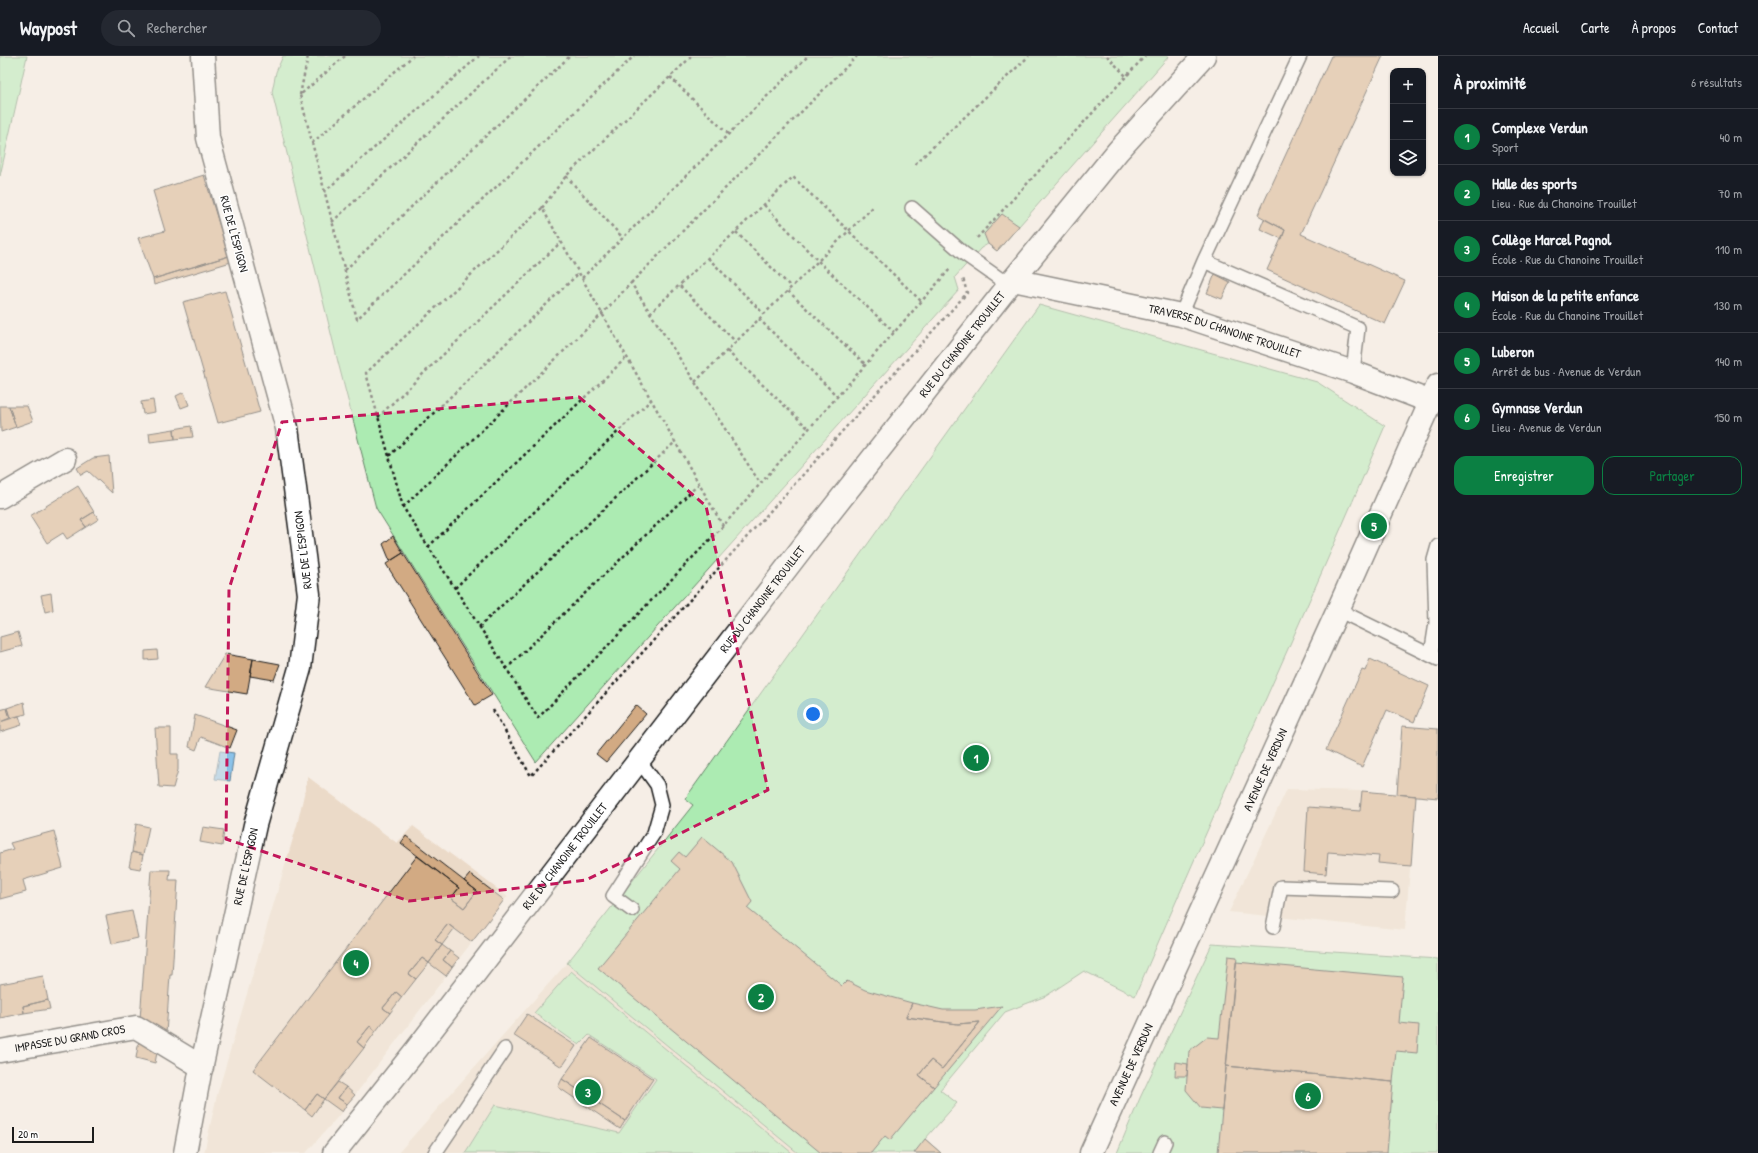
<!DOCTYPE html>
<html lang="fr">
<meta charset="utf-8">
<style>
body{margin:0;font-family:"Patrick Hand",sans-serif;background:#242831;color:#f1f3f6}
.controls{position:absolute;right:12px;top:12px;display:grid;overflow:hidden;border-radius:8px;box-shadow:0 1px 3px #0004}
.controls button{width:36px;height:36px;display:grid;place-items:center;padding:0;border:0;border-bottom:1px solid #363941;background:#171b24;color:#f1f3f6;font:20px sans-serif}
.scale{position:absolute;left:12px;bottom:10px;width:82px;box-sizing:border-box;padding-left:4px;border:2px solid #1c1c1c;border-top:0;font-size:11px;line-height:14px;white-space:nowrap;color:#1c1c1c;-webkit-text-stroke:3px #fff;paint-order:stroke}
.you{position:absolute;left:813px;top:658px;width:14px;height:14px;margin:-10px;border:3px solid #fff;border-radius:50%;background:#1a73e8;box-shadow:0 0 0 6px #1a73e833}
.badge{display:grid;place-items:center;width:26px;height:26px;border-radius:50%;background:#0b8043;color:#fff;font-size:13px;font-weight:700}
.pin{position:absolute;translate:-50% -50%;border:2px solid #fff;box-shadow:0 1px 4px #0006}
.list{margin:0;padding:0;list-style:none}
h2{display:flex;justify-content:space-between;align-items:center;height:52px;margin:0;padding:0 16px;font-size:17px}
h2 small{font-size:13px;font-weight:400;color:#9ea1a6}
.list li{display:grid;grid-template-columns:26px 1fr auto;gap:12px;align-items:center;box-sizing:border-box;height:56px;padding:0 16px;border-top:1px solid #363941}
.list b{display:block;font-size:15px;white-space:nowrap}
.list p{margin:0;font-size:13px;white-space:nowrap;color:#9ea1a6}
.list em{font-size:13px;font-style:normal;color:#9ea1a6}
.actions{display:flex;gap:8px;padding:12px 16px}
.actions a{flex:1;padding:9px 0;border:1px solid #0b8043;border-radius:12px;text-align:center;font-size:14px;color:#0b8043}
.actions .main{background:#0b8043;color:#fff}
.icon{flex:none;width:22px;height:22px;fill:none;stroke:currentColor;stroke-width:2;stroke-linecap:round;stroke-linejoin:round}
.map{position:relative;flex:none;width:1438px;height:1097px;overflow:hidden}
header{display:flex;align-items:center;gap:24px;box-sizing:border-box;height:56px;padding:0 20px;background:#171b24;border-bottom:1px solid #363941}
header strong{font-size:19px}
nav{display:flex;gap:22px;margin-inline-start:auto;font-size:14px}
.search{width:280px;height:36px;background:#242831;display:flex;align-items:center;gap:10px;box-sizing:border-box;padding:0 14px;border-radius:22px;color:#9ea1a6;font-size:15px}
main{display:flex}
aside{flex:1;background:#171b24}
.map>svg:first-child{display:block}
.built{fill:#ebdac8}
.green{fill:#acebb2;stroke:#648467}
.water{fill:#8bc2e9;stroke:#5f8097}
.building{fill:#d2aa83;stroke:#1c1c1c}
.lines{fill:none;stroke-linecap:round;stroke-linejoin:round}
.lane-casing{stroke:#1c1c1c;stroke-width:16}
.street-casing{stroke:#1c1c1c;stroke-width:25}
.secondary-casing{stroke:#1c1c1c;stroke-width:25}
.path{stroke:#1c1c1c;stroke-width:2.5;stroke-dasharray:3 3;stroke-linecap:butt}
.lane{stroke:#fff;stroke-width:13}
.street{stroke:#fff;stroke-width:22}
.secondary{stroke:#fff;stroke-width:22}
.marked{fill:none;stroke:#c2185b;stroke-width:3;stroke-dasharray:8 5;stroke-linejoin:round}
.labels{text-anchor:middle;stroke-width:3;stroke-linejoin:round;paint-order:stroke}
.street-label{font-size:12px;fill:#1c1c1c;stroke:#fff}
</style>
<header>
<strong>Waypost</strong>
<div class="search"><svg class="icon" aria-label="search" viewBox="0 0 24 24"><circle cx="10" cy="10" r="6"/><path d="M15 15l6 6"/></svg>Rechercher</div>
<nav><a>Accueil</a><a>Carte</a><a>À propos</a><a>Contact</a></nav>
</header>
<main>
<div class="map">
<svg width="1438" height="1097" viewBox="0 0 1438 1097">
<rect width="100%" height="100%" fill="#f6eee6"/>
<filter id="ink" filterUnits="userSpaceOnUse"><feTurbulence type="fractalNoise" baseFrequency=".025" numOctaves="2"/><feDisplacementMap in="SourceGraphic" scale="8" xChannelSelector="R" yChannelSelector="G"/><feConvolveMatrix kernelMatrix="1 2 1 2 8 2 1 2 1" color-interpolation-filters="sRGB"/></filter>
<g filter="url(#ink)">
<path class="built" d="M308,721L397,787L413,770L508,841L504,844L342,1056L306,1097H204L217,1039L297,769Z
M1287,733L1362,735L1416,740L1405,874L1229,856Z
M567,907L798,1097H398Z"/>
<path class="green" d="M0,0H27L0,120Z
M283,0H1169L997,195L988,188L981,192L955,221L959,234L536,706L376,452L338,306L272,36L276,16Z
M1039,249L1317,326L1385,370C1304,561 1217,749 1135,940L1084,915L1046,940L1005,956L940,1034L957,1047L925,1083L941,1097H798L567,907L693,749L685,743Z
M1212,888L1438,903V1097H1117L1140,1042Z
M571,915L792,1097H465L495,1049L619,1077L656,1023L589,979L579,989L534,957Z"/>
<path class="water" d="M220,695L234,697L230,725L215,723Z"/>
<path class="building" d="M1331,0H1383L1301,178L1405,225L1385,268L1267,214L1285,174L1258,159Z
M204,119L229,200L153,223L138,182L165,175L153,135Z
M1002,158L1019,170L997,195L988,188L984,178Z
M1264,163L1285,174L1282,183L1260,173Z
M229,200L231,206L154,229L153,223Z
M1215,218L1230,226L1222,243L1207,237Z
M225,235L260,356L218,367L183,246Z
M184,336L189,349L181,352L176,340Z
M153,344L155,356L143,358L141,346Z
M0,350H9L16,371L1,376Z
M9,350H27L33,365L16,371Z
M191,370L193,381L175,383L174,373Z
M174,373L175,383L150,386L149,377Z
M109,400L112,437L88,415L81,419L77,412L93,402Z
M78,430L94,456L81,464L86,471L67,483L63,477L47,487L30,460Z
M94,456L99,463L86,471L81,464Z
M393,480L403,497L390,505L383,488Z
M403,497L492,639L475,649L386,508Z
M51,537L53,554L45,556L41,539Z
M18,576L22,590L0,596V581Z
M157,594L158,603L145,604V595Z
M225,598L253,603L247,638L205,631Z
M253,603L280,608L274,624L250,620Z
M1370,603L1429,630L1414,666L1387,654L1362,711L1326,694L1362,614L1365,615Z
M24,646L26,658L10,662L7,652Z
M636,649L646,658L606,706L596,698Z
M7,652L10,662L0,666V654Z
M195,659L237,674L230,692L201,681L196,694L189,691Z
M19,660L22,669L0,676V666Z
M1402,670L1438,673V742L1397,738Z
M155,672H171V698H178V714L173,732L159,731Z
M1362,735L1416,740L1411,810L1378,807L1379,800L1328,796L1326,818L1304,816L1308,751L1360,755Z
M136,768L149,771L143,799L132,796Z
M203,771L224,774L222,790L200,786Z
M54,775L63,812L23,824L26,836L0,843V797L13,793L10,787Z
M406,780L477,835L464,852L451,842L459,832L401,787Z
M702,781L732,806L752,846L747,852L842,930L847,925L865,934L912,947L906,961L958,968L980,966L942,1013L931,1004L919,1019L934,1031L890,1084L885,1080L871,1097H821L598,912L680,813L671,805L679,796L685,801Z
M132,796L143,799L140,813L129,811Z
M417,800L459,832L451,842L464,852L477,835L464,825L470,818L504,844L472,886L448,868L435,884L442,889L429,907L422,902L409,918L416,923L402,941L396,936L383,952L390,957L376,975L370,970L357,986L364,992L324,1043L317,1038L305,1054L253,1014Z
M151,814H170L169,824H178L172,919H170L166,978L140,963Z
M132,855L138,882L112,888L106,860Z
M448,868L454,873L442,889L435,884Z
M442,889L450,895L443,904L452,911L446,920L429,907Z
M450,895L459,902L452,911L443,904Z
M1228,900L1237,901L1222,1054L1201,1052L1186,1034L1189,995L1207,981L1219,982Z
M422,902L429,907L416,923L409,918Z
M1236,906L1403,921L1399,967L1419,969L1417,997L1396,995L1393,1026L1226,1010Z
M43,920L48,944L23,950L24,957L0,962V928Z
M396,936L402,941L390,957L383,952Z
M48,944L50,953L24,957L23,950Z
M912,947L943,954H975L1002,950L934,1031L919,1019L931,1004L942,1013L980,966L958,968L906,961Z
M527,958L576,990L562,1011L513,979Z
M370,970L376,975L364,992L357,986Z
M140,978L158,991L155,1007L136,1002Z
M591,982L653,1023L625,1065L562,1023Z
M1176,1006L1188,1008L1187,1020H1175Z
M1226,1010L1393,1026L1387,1097H1218Z
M562,1023L625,1065L620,1073L558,1031Z
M338,1026L346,1031L338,1042L347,1048L342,1056L324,1043Z
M346,1031L355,1039L347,1048L338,1042Z
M317,1038L324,1043L312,1060L305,1054Z
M925,1083L941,1097H914Z"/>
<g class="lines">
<defs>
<path id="lane" d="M912,152L963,197L1000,223L1013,224
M1204,205L1358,272L1353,316
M1181,259L1204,205L1300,0
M1338,554L1438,603
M1431,599L1436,567L1434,504L1438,490
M632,854L613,840L654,777L662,749L657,729L639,704
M1273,871L1281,831L1392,835
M435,1097L505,993
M1160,1097L1165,1086"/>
<g id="street">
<path id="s1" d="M1013,224L1181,259L1353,316L1431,346"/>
<path d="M0,441L65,403"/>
<path id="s2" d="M0,995L136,971L202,1011"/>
<path id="s3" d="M185,1097L200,1017L255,769L300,612L309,538L287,372L208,82L203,0"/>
<path id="s4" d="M334,1097L416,994L809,483L1013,224L1118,95L1204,0"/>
</g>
<g id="secondary">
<path id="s5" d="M1091,1097L1338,554L1438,329"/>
</g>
</defs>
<use href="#lane" class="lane-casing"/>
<use href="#street" class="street-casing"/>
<use href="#secondary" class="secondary-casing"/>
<path class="path" d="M345,0L300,39L357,263L634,0
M1107,0L1126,20
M670,21L728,78
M300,39L308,0
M312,87L413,0
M915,108L1029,0
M566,120L623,182
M324,136L479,0
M764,149L818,205L894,276
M542,152L566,120L692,0
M332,166L511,0
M736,176L791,231
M977,182L1145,0
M708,202L764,258
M345,214L570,0
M582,222L808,0
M631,227L857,0
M680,230L736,286
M788,235L865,308
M650,257L793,121L921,245
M759,263L837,340
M727,295L809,373
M695,326L873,151
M378,361L561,186
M389,400L579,217
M403,451L602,258L631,227L760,427
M723,470L542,152L366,317L403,451L538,662L723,470L738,453L950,213
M428,491L627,301
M455,532L651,344
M479,571L675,386
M506,613L699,428
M493,654L531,720L967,237L963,222"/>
<use href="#lane" class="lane"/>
<use href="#street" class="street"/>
<use href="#secondary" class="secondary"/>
</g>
</g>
<path d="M0 0H1438V1097H0ZM579,341L706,450L768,734L586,824L409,845L226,783L229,533L282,366Z" fill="#f6eee6" fill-opacity=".55" fill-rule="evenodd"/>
<path class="marked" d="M579,341L706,450L768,734L586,824L409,845L226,783L229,533L282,366Z"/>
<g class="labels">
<g class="street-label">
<text transform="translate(234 178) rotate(75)" y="4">RUE DE L'ESPIGON</text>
<text dy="4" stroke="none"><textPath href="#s1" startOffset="218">TRAVERSE DU CHANOINE TROUILLET</textPath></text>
<text dy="4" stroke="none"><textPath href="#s4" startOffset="1024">RUE DU CHANOINE TROUILLET</textPath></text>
<text transform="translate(303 494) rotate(-97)" y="4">RUE DE L'ESPIGON</text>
<text dy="4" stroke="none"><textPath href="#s4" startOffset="700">RUE DU CHANOINE TROUILLET</textPath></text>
<text dy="4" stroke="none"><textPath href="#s5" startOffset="421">AVENUE DE VERDUN</textPath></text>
<text dy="4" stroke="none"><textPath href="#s4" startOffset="376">RUE DU CHANOINE TROUILLET</textPath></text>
<text dy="4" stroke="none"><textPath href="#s3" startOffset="293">RUE DE L'ESPIGON</textPath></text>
<text dy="4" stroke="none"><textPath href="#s2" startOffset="71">IMPASSE DU GRAND CROS</textPath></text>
<text dy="4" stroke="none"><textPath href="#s5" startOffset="97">AVENUE DE VERDUN</textPath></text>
</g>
</g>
</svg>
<div class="controls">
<button>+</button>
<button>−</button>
<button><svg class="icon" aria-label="layers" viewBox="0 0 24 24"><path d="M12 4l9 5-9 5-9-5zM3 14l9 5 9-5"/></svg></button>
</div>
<div class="scale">20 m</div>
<div class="you"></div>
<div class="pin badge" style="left:976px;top:702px">1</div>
<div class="pin badge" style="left:761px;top:941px">2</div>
<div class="pin badge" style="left:588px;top:1036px">3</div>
<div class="pin badge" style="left:356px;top:907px">4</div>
<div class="pin badge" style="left:1374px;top:470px">5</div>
<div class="pin badge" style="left:1308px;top:1040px">6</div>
</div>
<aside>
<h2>À proximité<small>6 résultats</small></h2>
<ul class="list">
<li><span class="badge">1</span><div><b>Complexe Verdun</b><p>Sport</p></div><em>40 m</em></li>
<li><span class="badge">2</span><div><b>Halle des sports</b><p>Lieu · Rue du Chanoine Trouillet</p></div><em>70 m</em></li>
<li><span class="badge">3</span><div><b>Collège Marcel Pagnol</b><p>École · Rue du Chanoine Trouillet</p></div><em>110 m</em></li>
<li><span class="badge">4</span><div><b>Maison de la petite enfance</b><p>École · Rue du Chanoine Trouillet</p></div><em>130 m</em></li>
<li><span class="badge">5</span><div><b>Luberon</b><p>Arrêt de bus · Avenue de Verdun</p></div><em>140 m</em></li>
<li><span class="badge">6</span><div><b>Gymnase Verdun</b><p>Lieu · Avenue de Verdun</p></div><em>150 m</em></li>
</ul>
<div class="actions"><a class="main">Enregistrer</a><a>Partager</a></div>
</aside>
</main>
